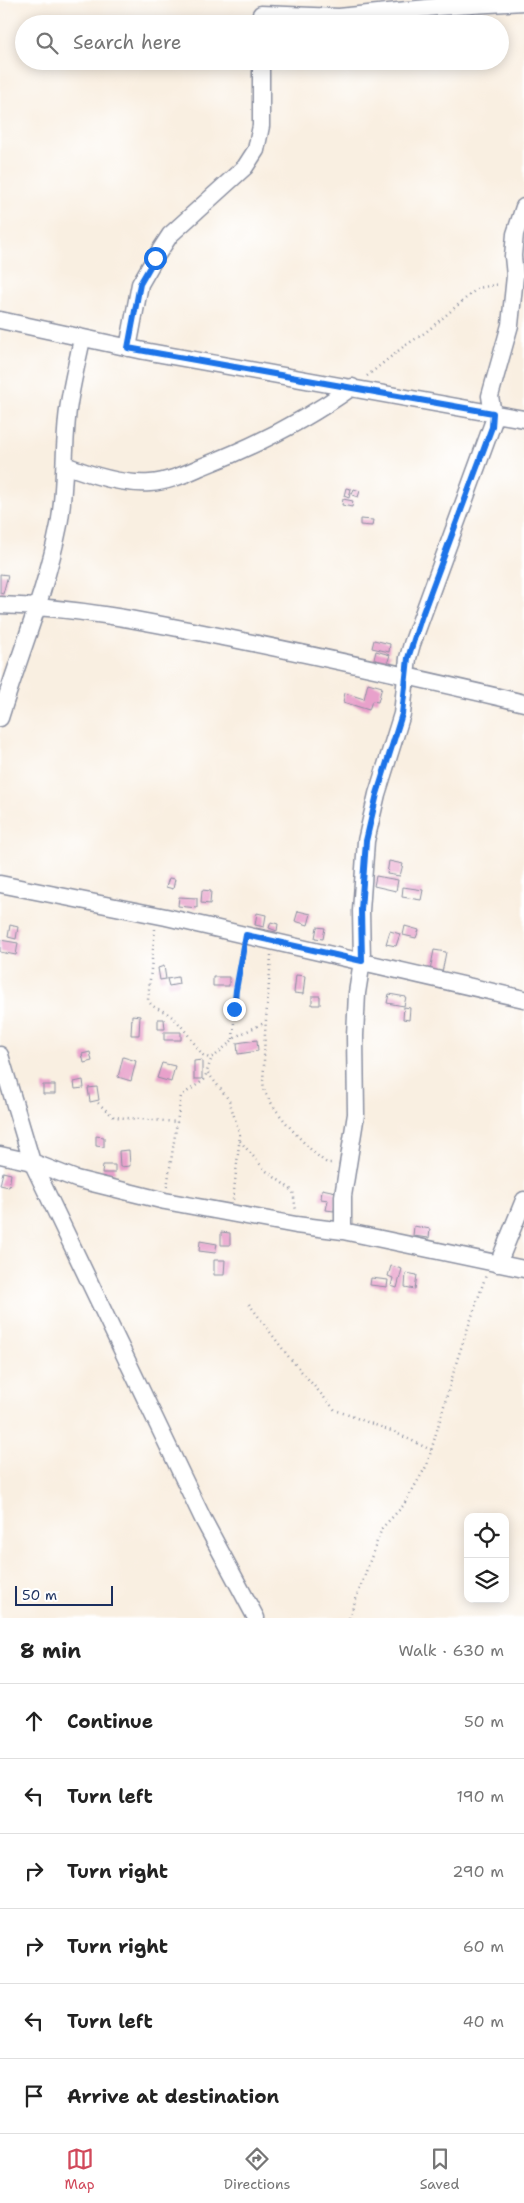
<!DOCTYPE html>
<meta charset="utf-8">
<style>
body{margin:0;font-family:"Shantell Sans",sans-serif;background:#f6f6f6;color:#222}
.controls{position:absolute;right:15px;bottom:15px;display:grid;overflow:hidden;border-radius:10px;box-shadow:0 2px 12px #0003}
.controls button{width:45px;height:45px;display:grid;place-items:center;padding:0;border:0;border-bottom:1px solid #e0e0e0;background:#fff;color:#222;font:25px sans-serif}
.scale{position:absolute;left:15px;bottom:12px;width:98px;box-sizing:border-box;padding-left:5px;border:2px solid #1b2f5e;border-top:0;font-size:14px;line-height:18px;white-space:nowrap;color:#1b2f5e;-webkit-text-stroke:4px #fff;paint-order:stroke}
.stop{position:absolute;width:15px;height:15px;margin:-11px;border:4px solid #1a73e8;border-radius:50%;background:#fff}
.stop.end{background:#1a73e8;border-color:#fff;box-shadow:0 1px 5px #0008}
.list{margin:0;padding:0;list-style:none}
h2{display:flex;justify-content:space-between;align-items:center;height:65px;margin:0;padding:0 20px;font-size:21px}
h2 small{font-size:16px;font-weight:400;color:#767676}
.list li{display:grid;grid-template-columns:32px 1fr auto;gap:15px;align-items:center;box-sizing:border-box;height:75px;padding:0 20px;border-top:1px solid #e0e0e0}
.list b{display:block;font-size:19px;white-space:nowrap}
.list em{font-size:16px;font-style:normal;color:#767676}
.icon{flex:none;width:28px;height:28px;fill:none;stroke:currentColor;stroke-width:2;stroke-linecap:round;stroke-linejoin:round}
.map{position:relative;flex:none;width:524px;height:1618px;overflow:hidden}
.search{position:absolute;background:#fff;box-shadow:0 2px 12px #0003;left:15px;right:15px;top:15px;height:55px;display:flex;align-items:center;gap:12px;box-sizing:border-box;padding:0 18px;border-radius:28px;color:#767676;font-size:19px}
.sheet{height:515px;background:#fff}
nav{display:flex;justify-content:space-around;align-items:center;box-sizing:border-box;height:70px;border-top:1px solid #e0e0e0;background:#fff;font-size:14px;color:#767676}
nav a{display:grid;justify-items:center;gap:2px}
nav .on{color:#d1495b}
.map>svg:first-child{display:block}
.building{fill:#e8a1cb}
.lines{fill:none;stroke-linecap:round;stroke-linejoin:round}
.minor-casing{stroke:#8a8fa0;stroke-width:19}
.path{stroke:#8a8fa0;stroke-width:2.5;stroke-dasharray:1 4;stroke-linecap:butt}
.minor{stroke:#fff;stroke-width:16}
.route{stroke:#1a73e8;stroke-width:6}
</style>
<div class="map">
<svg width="524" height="1618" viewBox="0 0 524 1618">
<rect width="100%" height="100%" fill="#fff"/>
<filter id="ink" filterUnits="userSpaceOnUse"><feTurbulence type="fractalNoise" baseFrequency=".02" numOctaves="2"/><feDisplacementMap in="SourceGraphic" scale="10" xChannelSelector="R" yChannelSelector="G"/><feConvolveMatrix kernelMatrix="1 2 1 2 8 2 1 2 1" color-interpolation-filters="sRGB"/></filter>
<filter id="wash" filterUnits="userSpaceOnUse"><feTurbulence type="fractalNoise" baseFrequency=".0096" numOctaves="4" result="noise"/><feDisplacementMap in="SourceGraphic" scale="20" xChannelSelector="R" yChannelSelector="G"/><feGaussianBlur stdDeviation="1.12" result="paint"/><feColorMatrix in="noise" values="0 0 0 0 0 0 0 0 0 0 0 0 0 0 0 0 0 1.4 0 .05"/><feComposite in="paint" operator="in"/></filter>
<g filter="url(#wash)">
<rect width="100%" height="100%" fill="#f9efe1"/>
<g id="blocks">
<path class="building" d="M346,488L351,489L349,498L344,496Z
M354,489L360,491L358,497L352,495Z
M343,499L353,501L352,507L342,505Z
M360,519L373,520L372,526L360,525Z
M0,574L8,575L3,594L0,593Z
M374,640L390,644L389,652L372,648Z
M376,651L390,655L386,667L373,663Z
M368,683L382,687L378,702L372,701L369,710L343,702L345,693L364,699Z
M389,861L403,864L400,876L387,874Z
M376,876L398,880L396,891L374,886Z
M169,878L175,879L173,889L166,887Z
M403,887L423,890L421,900L402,897Z
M202,890L211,891L210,904L201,903Z
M179,897L197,898V908L178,906Z
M298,911L311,914L308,925L295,921Z
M257,913L266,915L264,927L255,925Z
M271,922L278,924L277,931L269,928Z
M10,925L18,927L16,939L8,937Z
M405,926L419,930L416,938L403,935Z
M317,927L325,928L323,939L315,938Z
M256,928L276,932L275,940L254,935Z
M390,931L400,934L396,946L386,944Z
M0,940L18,943L16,955L0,952Z
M434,950L446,952L442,973L430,971Z
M164,966L166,979L160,980L158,968Z
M296,975L305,976L303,994L294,993Z
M178,977L179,984L169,986L167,979Z
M213,977H229V986H213Z
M389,994L406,997L404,1006L387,1003Z
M312,996H320V1005H312Z
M404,1007L410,1008L409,1020L403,1019Z
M132,1015L140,1016L139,1035H131Z
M158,1019H164L165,1029H158Z
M164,1032H181V1040H164Z
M257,1040L258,1051L238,1054L237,1043Z
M90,1052L92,1061L84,1063L82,1054Z
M123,1057L136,1061L131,1081L118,1077Z
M202,1060V1079H194V1061Z
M162,1063L175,1066L171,1082L157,1078Z
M83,1080L84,1088L75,1089L74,1082Z
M43,1085H55V1094H43Z
M97,1087L99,1100L90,1102L88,1088Z
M96,1136L104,1137V1147L96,1146Z
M129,1150L130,1166L120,1167L119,1151Z
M103,1165H115V1173H102Z
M3,1172L11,1174L9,1187L0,1185Z
M322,1189L336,1192L334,1211L326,1210L328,1200L321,1199Z
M414,1226L430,1229L429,1238L413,1236Z
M221,1232L230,1233V1245H221Z
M200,1241L217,1244L215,1253L199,1251Z
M214,1260H225L224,1275H214Z
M391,1266L402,1269L397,1288L391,1286L393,1278L388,1276Z
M406,1273L417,1275L415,1289L405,1287Z
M371,1278L388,1280L387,1287L370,1285Z"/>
</g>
</g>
<g filter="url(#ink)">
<use href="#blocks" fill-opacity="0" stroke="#8a8fa0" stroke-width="1"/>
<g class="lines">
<defs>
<path id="minor" d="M261,14L339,17L437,7L524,2
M0,320L144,351L524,419
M128,348L140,284L155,258L170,235L245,167L256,150L261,126V61
M65,465C91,475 122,485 150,483C168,482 185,474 201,467C255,446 305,421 352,387
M0,605C77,607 153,623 228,638C327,658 426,680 524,703
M0,718C20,653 46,591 59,525C66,487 63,448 68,410C71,387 77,363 82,339
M0,884L166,917L524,999
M0,1055L32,1162L203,1519L256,1618
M0,1155L32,1162L76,1179L165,1201L296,1225L343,1231L524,1269
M343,1231V1196L356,1114L355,1036L357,993L362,961L361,911L366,841L377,794L402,714L408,658L412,644L494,420L490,396L510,325L515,276L513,256L515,234L524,207
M498,1264L524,1200"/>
</defs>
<use href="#minor" class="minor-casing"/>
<path class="path" d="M367,376L403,347L426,332L478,288L500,284
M155,929L148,1000C153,1009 161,1009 168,1014C182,1023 192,1042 203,1055L209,1058L215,1056L237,1036L264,1023
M271,955C269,992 264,1028 264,1065C264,1073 262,1080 264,1088C268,1106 311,1153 327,1163H333
M233,1039L236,989L243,949
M208,1073L229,1100L240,1135L233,1200
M98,1103L114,1117L178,1122
M240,1141L265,1170L293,1191L296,1211
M167,1187L181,1096L204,1080L212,1057
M249,1304L288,1356L335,1410L394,1432L431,1450
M349,1618L382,1528L403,1506L427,1465L458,1357L486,1275"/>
<use href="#minor" class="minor"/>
</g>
</g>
<g class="lines" filter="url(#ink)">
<path class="route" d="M155,258L140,284L128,348L493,413L492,427L421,618L408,658L402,714L377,794L366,841L361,910L362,961L246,935L236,990L234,1009"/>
</g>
</svg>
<div class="controls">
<button><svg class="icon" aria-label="locate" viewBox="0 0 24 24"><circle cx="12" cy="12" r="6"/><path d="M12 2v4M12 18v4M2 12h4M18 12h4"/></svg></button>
<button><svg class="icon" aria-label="layers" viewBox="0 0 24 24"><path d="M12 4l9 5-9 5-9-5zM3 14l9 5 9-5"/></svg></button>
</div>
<div class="scale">50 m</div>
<div class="stop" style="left:155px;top:258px"></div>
<div class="stop end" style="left:234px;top:1009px"></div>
<div class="search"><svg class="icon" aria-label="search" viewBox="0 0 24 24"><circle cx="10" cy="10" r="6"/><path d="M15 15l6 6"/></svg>Search here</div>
</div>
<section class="sheet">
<h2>8 min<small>Walk · 630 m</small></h2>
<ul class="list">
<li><svg class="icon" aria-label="ahead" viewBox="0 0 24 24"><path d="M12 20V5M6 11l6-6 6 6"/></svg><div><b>Continue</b></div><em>50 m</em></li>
<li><svg class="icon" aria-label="left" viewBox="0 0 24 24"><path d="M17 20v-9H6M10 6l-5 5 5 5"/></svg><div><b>Turn left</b></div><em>190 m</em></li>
<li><svg class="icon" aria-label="right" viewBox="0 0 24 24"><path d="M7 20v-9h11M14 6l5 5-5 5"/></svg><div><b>Turn right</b></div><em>290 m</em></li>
<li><svg class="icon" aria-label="right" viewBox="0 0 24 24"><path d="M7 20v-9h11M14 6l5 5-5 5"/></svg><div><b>Turn right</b></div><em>60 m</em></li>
<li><svg class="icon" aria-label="left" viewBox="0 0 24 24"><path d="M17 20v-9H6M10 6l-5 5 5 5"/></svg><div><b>Turn left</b></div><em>40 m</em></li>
<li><svg class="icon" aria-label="arrive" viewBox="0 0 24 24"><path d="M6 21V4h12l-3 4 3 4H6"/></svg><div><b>Arrive at destination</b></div></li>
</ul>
</section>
<nav>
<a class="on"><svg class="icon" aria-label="map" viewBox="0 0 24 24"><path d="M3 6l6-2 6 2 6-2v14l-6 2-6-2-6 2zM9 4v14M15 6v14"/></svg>Map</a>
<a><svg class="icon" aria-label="directions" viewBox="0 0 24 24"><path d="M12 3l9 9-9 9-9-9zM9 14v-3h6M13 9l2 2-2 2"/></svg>Directions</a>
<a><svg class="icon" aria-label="saved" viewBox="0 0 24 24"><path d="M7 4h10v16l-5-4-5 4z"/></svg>Saved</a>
</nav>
